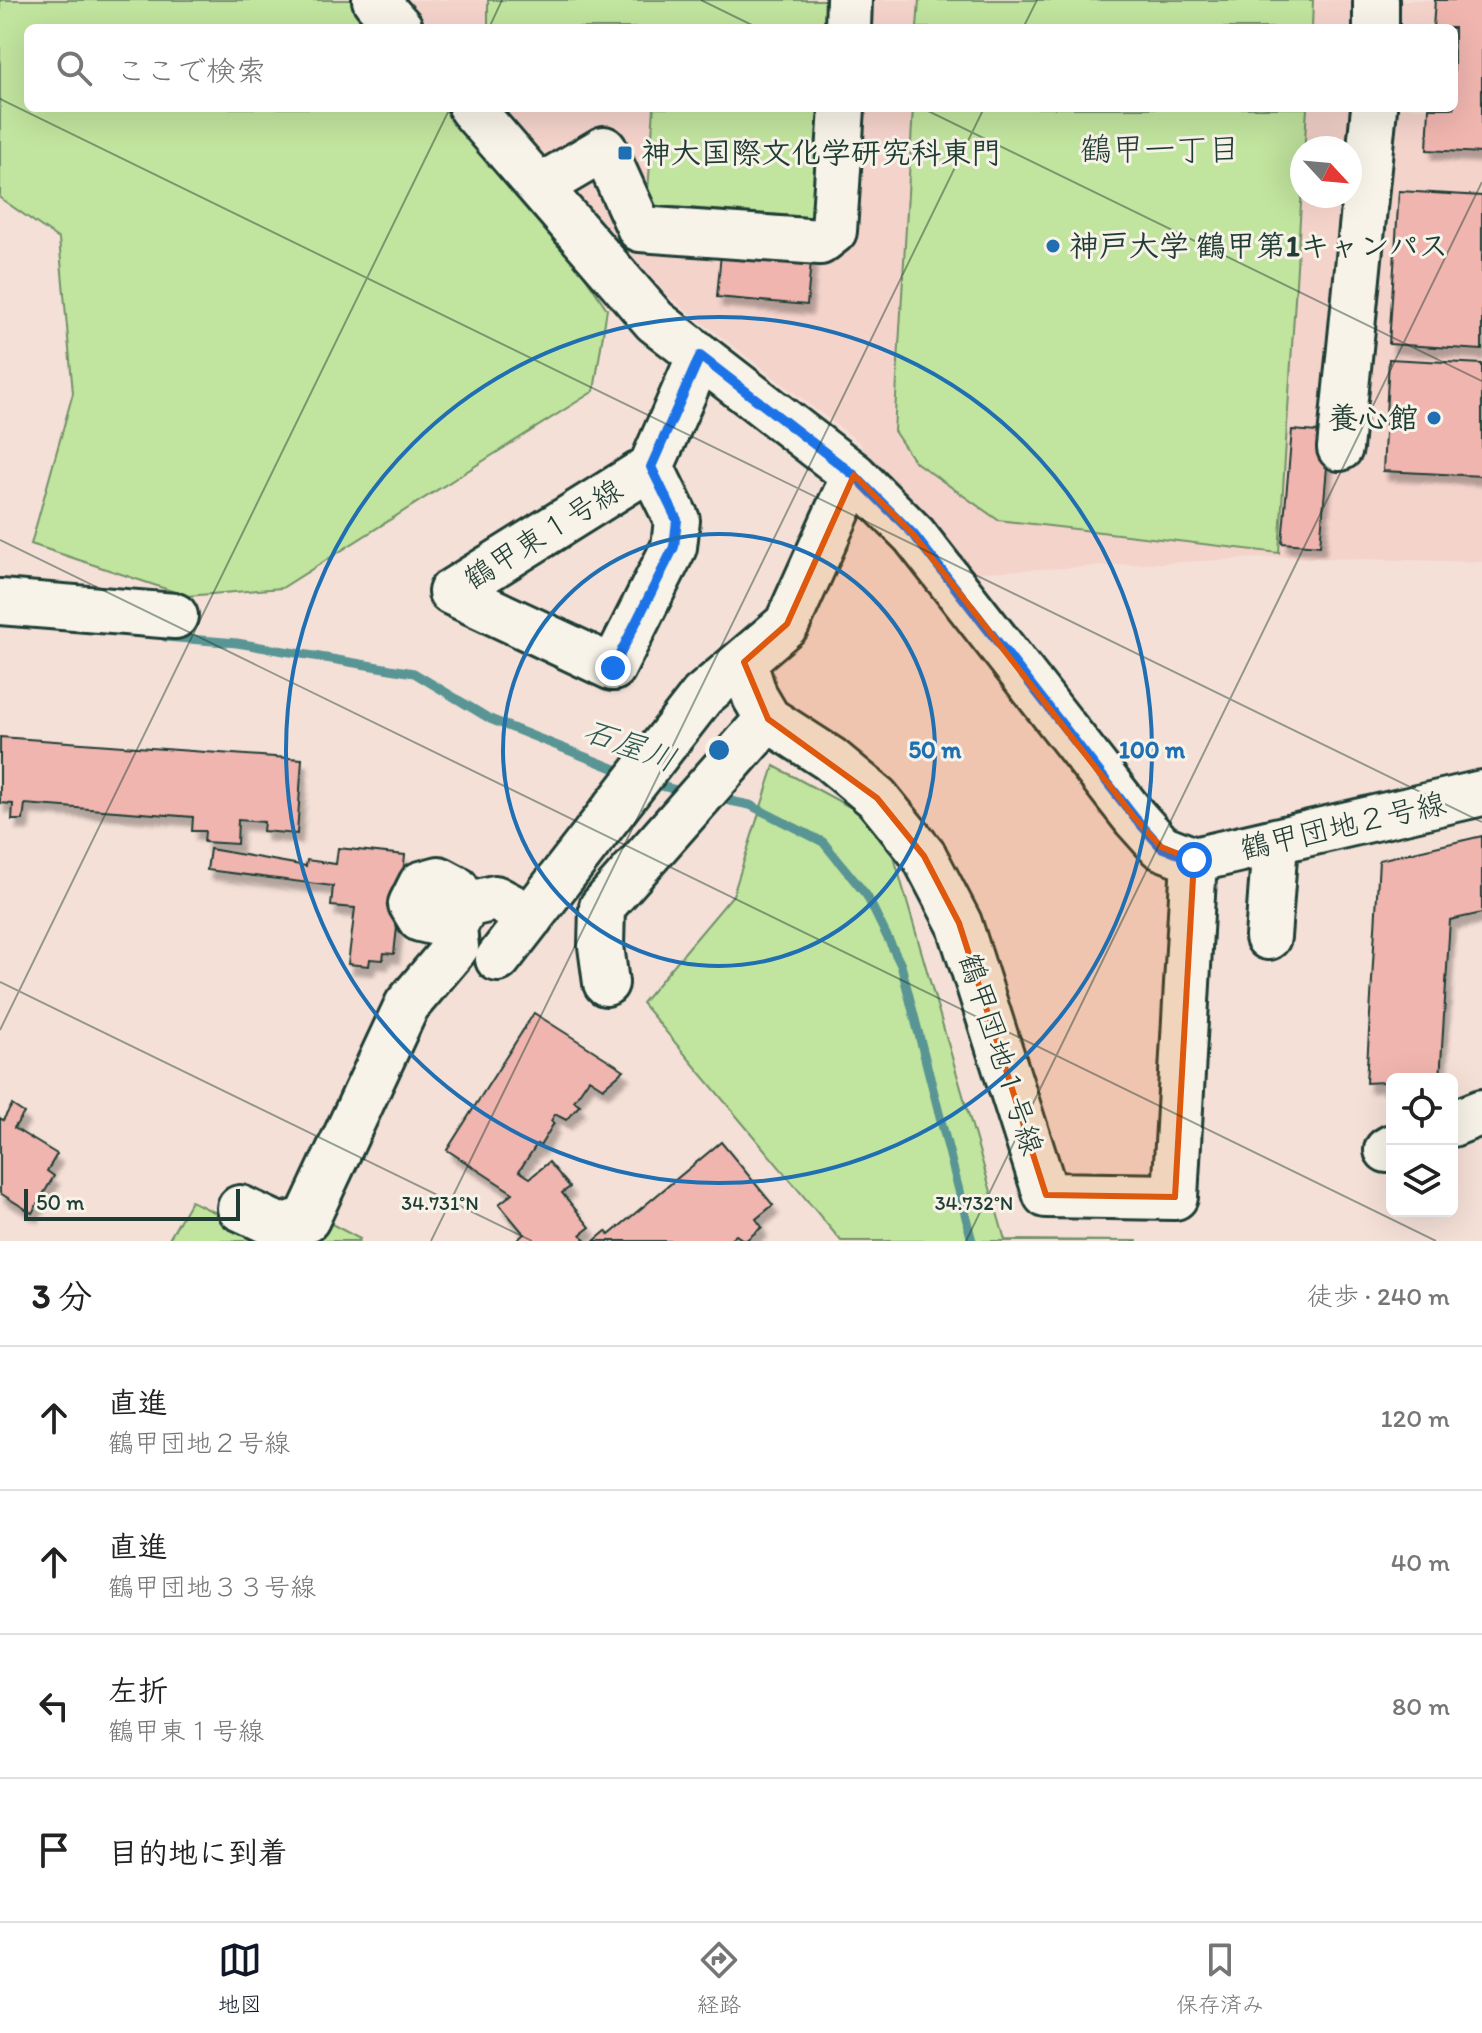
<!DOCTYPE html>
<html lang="ja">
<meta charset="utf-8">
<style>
body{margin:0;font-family:Itim,"Klee One",sans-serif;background:#f2f2f2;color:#222}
.controls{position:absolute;right:24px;bottom:24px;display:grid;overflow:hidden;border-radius:12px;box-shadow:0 8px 32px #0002}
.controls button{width:72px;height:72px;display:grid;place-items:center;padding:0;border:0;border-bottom:2px solid #e0e0e0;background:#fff;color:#222;font:40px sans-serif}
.compass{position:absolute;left:1290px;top:136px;width:72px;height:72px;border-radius:50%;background:#fff;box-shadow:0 8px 32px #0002;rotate:116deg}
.scale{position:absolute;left:24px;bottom:20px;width:216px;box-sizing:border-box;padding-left:8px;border:4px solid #1f3d34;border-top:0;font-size:22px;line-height:28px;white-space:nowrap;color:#1f3d34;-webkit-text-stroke:6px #f7f3e8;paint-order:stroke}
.stop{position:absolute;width:24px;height:24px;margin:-18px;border:6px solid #1a73e8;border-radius:50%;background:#fff}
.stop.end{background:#1a73e8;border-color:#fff;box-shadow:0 2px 8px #0008}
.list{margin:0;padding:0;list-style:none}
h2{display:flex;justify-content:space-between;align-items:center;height:104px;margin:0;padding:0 32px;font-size:34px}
h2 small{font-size:26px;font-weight:400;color:#767676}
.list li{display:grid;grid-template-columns:52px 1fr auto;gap:24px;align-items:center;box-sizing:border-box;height:144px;padding:0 32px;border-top:2px solid #e0e0e0}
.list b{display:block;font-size:30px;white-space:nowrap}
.list p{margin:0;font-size:26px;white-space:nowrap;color:#767676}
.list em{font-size:26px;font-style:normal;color:#767676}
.icon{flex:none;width:44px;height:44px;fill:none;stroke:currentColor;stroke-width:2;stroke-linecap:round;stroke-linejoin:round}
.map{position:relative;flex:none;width:1482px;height:1241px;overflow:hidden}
.search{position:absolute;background:#fff;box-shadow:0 8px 32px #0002;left:24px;right:24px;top:24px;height:88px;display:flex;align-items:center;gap:20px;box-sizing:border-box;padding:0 28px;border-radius:12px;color:#767676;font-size:30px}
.sheet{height:680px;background:#fff}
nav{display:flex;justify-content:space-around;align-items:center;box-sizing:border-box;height:112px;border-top:2px solid #e0e0e0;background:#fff;font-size:22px;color:#767676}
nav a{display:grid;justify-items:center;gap:4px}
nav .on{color:#111827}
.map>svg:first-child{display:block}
.built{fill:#f4d3cb;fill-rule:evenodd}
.green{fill:#c1e49e;stroke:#709069;stroke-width:2}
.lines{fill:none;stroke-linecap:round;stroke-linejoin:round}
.stream{stroke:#589594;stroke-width:9}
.building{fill:#f0b5af;stroke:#1f3d34;stroke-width:2;filter:url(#shadow)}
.minor-casing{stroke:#1f3d34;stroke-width:50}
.minor{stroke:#f7f3e8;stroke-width:44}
.route{stroke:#1a73e8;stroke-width:10}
.marked{fill:#de580e;fill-opacity:0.2;stroke:#de580e;stroke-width:6;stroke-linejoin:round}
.ticks{fill:none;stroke:#1f3d34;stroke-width:2;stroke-opacity:0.45}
.ring{fill:none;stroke:#1f6fb2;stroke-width:4}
.poi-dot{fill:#1f6fb2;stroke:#f7f3e8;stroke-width:3}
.labels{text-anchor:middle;stroke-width:6;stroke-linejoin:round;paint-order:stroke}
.poi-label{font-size:30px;font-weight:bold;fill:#1f3d34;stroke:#f7f3e8;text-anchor:start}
.street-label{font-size:30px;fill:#1f3d34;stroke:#f7f3e8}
.neighbourhood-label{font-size:32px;fill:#1f3d34;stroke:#f7f3e8}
.water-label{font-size:32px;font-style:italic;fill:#325a54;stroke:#f7f3e8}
.ticks-label{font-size:20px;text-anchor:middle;fill:#1f3d34;stroke:#f7f3e8;stroke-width:6;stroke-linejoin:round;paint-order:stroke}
.centre{fill:#1f6fb2;stroke:#f7f3e8;stroke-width:4}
.ring-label{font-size:24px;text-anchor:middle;font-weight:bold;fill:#1f6fb2;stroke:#f7f3e8;stroke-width:6;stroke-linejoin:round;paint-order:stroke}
</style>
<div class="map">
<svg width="1482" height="1241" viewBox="0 0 1482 1241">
<defs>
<filter id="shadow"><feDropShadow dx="5" dy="9" stdDeviation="2" flood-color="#0004"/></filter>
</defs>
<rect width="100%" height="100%" fill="#f5e0d7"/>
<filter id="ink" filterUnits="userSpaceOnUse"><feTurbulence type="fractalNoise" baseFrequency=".0125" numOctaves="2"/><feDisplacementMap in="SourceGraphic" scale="16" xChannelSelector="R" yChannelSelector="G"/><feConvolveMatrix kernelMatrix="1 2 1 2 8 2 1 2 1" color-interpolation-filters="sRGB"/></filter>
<g filter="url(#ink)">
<path class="built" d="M409,0H1482V562L1281,557L964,573L872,470L860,443L669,297L502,108H1454V28H432ZM1302,148H1350V196H1302Z"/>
<path class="green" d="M0,0H351L378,28H28V108H455L509,165L607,309L594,391L282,588L187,596L31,544L73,393L59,239L0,198Z
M488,0H836L835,28H488Z
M919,0H1313L1312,28H917Z
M654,108H829L822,218L647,205Z
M913,108H1307L1279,553L998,520L914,461L894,431Z
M774,766L885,826L1005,1240L1138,1241H841L642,1003L733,895Z
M191,1201L275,1241H168Z
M324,1220L360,1239L359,1241H286Z"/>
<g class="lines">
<path class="stream" d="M165,637L237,643L414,673L490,719L628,774
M649,783L685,792
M715,798L750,805L823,842L867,896L901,965L972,1241"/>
</g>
<path class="building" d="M1435,0H1482V153L1427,150L1429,108H1454V28H1433Z
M1399,191L1482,196V350L1389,344Z
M722,242L812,250L807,305L717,297Z
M1389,359L1482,364V476L1383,471Z
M1292,430L1330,433L1320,546L1282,543Z
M0,737L302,759L297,834L263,831L264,822L238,820L237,844L204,842L205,831H192L193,817L25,804L23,820H12L13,804L0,803Z
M1482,836V913L1450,920L1440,1079L1366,1083L1379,860Z
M338,848L405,855L394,954L384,953L383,960L370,959L369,966L348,964L355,908L331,906L333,886L207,870L210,849L306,866L307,860L336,864Z
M534,1013L624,1070L603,1088L589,1079L574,1101L580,1105L566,1120L555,1114L551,1121L554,1123L540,1146L537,1144L519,1171L530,1178L549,1162L570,1187L562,1193L590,1227L581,1234L586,1241H516L524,1234L499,1204L513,1193L447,1150Z
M12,1105L24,1113L14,1128L57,1154L47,1171L54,1176L32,1213L0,1193V1118L3,1120Z
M721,1142L773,1205L756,1219L762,1227L745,1241L736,1235L729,1241H594L606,1231L609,1235Z"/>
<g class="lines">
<defs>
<path id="minor" d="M375,0L400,28
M848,28L849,0
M1376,28V0
M471,108L655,321L854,475L787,624L702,696L498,959
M541,186L604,149L640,229L820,242L834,231L842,108
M1340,448L1374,108
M651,467L677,520L674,547L613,668L451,592L651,467L700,356
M854,475L914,535L1135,818L1161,847L1194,860L1482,793
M0,602L175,616
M744,662L755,697L768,719L830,759L877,798L924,856L959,923L1046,1195L1175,1197L1194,860
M454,927L420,919L411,904L421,884L439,879L456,888L466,905
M1268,937L1275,843
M606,983L601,946L602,907L768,719
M1452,1124L1482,1112
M1387,1150L1392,1147
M240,1208L281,1227L307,1219L407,1005L456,947L454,927L466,905L495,898L531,917"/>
</defs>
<use href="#minor" class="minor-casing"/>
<use href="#minor" class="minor"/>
</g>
</g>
<g class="lines" filter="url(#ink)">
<path class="route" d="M613,668L674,547L677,520L651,467L700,356L854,475L914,535L1135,818L1161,847L1194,860"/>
</g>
<path class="marked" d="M854,475L914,535L1135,818L1161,847L1194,860L1175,1197L1046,1195L959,923L924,856L877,798L768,719L744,662L787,624Z"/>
<path class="ticks" d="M701,0L758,28M489,28L502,0M1023,28L1037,0M0,99L1482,822M922,108L1482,381M0,540L1436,1241M0,982L532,1241M0,1030L450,108M431,1241L984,108M966,1241L1482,182"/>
<g class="ring">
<circle cx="719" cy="750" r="216"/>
<circle cx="719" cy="750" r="433"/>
</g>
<g class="poi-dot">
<rect x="617" y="145" width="16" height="16" rx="4"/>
<circle cx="1053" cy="246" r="8"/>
<circle cx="1434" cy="418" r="8"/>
</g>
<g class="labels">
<g class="poi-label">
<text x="641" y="163">神大国際文化学研究科東門</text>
<text x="1069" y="256">神戸大学 鶴甲第1キャンパス</text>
<text x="1418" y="428" text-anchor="end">養心館</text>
</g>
<g class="street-label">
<text transform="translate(543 534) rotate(-32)" y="10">鶴甲東１号線</text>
<text transform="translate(1343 826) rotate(-13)" y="10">鶴甲団地２号線</text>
<text transform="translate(1001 1054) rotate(72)" y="10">鶴甲団地１号線</text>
</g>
<g class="neighbourhood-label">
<text x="1160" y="160">鶴甲一丁目</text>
</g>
<g class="water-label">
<text transform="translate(630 745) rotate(20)" y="11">石屋川</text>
</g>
</g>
<g class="ticks-label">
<text x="440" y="1210">34.731°N</text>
<text x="974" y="1210">34.732°N</text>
</g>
<circle cx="719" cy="750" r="12" class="centre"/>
<g class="ring-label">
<text x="935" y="758">50 m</text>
<text x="1152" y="758">100 m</text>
</g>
</svg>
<div class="controls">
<button><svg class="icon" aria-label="locate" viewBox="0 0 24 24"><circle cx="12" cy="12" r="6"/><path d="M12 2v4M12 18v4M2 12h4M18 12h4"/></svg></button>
<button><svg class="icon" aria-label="layers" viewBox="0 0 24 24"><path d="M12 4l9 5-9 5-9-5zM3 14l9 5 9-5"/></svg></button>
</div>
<svg class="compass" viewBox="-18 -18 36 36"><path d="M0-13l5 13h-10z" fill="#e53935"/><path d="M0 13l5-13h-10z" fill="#767676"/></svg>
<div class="scale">50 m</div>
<div class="stop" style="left:1194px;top:860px"></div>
<div class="stop end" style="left:613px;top:668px"></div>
<div class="search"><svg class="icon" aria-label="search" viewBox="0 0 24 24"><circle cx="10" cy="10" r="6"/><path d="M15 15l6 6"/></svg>ここで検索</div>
</div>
<section class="sheet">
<h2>3 分<small>徒歩 · 240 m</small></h2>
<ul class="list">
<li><svg class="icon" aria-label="ahead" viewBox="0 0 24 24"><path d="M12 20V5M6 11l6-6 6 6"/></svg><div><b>直進</b><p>鶴甲団地２号線</p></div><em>120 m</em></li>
<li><svg class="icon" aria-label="ahead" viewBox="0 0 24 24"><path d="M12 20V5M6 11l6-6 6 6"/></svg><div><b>直進</b><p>鶴甲団地３３号線</p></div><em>40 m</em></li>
<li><svg class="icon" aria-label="left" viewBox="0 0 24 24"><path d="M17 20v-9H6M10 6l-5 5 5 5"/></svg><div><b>左折</b><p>鶴甲東１号線</p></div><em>80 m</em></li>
<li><svg class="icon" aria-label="arrive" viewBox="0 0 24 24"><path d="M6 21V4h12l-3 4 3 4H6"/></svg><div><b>目的地に到着</b></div></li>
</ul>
</section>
<nav>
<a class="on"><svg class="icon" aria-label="map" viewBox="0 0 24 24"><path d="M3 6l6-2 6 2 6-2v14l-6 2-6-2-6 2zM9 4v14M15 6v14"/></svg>地図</a>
<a><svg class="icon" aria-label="directions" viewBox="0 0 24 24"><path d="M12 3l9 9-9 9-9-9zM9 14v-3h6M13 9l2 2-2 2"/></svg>経路</a>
<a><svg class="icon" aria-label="saved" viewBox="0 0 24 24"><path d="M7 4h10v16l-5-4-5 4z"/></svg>保存済み</a>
</nav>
